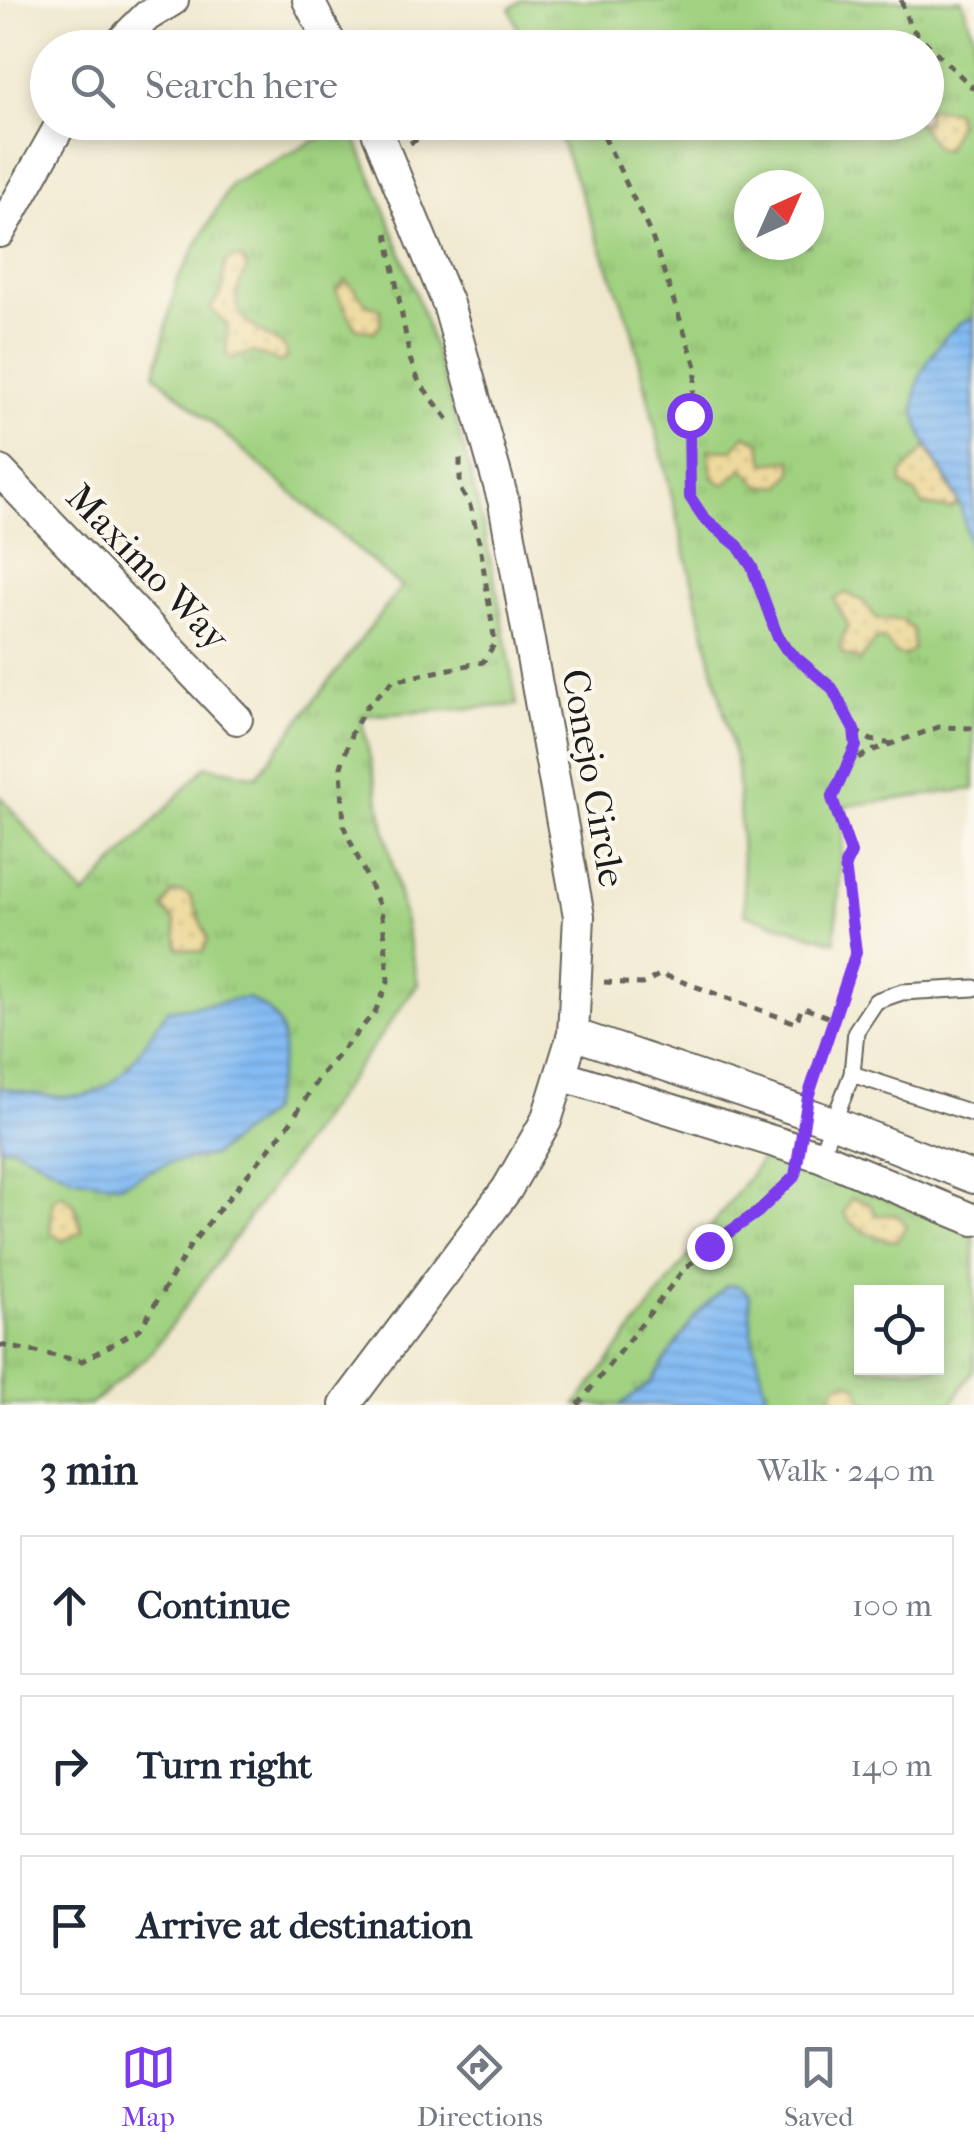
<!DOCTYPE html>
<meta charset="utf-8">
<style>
body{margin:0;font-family:"IM FELL French Canon",serif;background:#f6f6f7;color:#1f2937}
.controls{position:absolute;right:30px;bottom:30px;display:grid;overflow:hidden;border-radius:0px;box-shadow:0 5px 15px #0003}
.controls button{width:90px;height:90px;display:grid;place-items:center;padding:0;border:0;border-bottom:2px solid #e0e1e3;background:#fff;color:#1f2937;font:50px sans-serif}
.compass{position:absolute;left:734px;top:170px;width:90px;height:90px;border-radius:50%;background:#fff;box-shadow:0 5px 15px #0003;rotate:45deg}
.stop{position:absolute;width:30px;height:30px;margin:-22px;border:8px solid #7c3aed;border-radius:50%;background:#fff}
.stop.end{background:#7c3aed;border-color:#fff;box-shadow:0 2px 10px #0008}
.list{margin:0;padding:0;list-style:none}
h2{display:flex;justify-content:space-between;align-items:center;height:130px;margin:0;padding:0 40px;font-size:42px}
h2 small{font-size:32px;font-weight:400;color:#747a83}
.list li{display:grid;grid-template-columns:65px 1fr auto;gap:30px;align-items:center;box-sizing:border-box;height:140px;margin:0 20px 20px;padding:0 20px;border:2px solid #e0e1e3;border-radius:0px}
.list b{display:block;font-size:38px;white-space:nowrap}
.list em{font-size:32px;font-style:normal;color:#747a83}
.icon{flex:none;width:55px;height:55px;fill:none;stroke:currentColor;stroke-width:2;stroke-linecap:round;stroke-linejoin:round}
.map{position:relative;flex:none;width:974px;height:1405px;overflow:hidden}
.search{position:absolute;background:#fff;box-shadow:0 5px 15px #0003;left:30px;right:30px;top:30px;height:110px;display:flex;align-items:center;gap:25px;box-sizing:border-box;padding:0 35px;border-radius:55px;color:#747a83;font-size:38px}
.sheet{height:610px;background:#fff}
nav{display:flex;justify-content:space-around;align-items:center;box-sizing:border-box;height:140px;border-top:2px solid #e0e1e3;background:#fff;font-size:28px;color:#747a83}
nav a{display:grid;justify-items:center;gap:5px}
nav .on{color:#7c3aed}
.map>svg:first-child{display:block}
.grass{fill:url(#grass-tufts);stroke:#5e774e;stroke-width:2.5;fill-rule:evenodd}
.sand{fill:url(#sand-dots);stroke:#857b5d;stroke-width:2.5}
.water{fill:url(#water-rules);stroke:#506c88;stroke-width:2.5}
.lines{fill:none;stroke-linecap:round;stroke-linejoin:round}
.service-casing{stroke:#66635a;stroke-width:19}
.minor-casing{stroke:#66635a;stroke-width:34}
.path{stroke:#66635a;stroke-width:5;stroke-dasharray:8 8;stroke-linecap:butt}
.service{stroke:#fff;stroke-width:15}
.minor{stroke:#fff;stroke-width:30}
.route{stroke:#7c3aed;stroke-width:12}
.labels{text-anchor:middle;stroke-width:8;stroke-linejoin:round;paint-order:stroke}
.street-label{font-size:38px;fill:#1c1c1c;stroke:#fbf7ec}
</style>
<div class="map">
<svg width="974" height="1405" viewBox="0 0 974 1405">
<defs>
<pattern id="grass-tufts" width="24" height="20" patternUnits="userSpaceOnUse" patternTransform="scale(2.5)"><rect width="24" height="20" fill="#a1d281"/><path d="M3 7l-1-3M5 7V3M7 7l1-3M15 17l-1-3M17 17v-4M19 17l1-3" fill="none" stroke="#8ab46f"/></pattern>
<pattern id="sand-dots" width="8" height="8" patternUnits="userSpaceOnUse" patternTransform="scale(2.5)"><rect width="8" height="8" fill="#eeda9e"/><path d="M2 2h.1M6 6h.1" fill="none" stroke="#ccba88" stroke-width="1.8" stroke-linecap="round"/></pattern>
<pattern id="water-rules" width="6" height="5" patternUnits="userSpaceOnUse" patternTransform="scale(2.5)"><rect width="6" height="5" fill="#84bbf3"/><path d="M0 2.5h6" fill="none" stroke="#71a0d0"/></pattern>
</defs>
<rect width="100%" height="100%" fill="#fbf7ec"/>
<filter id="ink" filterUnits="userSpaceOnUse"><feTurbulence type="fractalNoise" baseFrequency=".01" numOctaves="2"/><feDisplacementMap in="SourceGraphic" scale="20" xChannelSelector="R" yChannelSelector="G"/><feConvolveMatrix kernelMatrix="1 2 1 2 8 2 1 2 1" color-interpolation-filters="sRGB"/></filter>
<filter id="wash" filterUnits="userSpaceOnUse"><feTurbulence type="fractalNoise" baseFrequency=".0048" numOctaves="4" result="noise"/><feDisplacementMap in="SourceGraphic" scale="40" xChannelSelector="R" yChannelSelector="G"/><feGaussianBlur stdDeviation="2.25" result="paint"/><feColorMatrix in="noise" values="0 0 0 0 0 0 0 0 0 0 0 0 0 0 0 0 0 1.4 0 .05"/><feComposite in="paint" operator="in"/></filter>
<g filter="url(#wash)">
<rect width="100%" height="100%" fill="#f0e8ce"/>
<path class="grass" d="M523,0H962L974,35V789L845,806L835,942L745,914L737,767L631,326L554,123L926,122V48L525,47L510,8ZM749,185H809V245H749Z
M349,123C434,319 484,494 517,705L361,716L418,984L152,1352L91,1405H0V796L84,896L206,766L257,776L401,587L155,374L178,279L231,184Z
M762,1159L933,1214L974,1237V1369L951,1405H576ZM862,1292H936V1368H862Z"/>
<path class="sand" d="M927,108L956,111L958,123L945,150L936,148L918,123L926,122Z
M233,258L242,259L247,267C245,276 240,282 238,290C227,319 266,334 285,347L286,359L279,362L253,352L232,359L226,354L228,326L210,308L222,292L225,262Z
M346,280L367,304L380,309L381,323L374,332L356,328L336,291Z
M745,435L760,442L765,463L792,460V473L782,485L762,487L743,468L725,485L713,478L708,449L733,450Z
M926,447L959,503L950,509L923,505L916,494L902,485V474Z
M846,593L863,601L877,619L903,620L913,630V650L904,656L896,654L884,639H876L860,660L842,654L840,645L848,625L834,599Z
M182,892L190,896L208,939L203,952L178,948L175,922L163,908L172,893Z
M62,1194L74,1204L82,1231L63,1241L50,1232L53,1200Z
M851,1198L869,1203L876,1215H898L906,1226L897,1241C879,1239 852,1229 844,1213Z
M847,1381L858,1387L863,1403L883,1405H824L838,1384Z"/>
<path class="water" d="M974,318V568C966,546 967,520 958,500C932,445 890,414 934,352C944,337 956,322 974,318Z
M247,998C304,1023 279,1063 269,1112L212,1156L168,1163L120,1185L72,1177L13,1147H0V1087C104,1111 111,1095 167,1010Z
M727,1285L739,1286L749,1294L752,1333L769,1405H620L649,1384L696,1315Z"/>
</g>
<g filter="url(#ink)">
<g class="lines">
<defs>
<path id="service" d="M852,1074L974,1114
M820,1156L852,1074L856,1031L876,1001L902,992L974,988"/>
<path id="minor" d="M308,0L333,48
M115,48L147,16L173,0
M0,232L62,122
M0,471L237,719
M573,1034L832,1122L974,1178
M561,1075L820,1156L974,1220
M345,1405L507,1189L546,1121L573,1034L579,916L504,503L448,304L373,122"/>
</defs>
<use href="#service" class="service-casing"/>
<use href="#minor" class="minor-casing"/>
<path class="path" d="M901,0L910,27L974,89
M597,122L652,237L697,369L689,415L690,497L704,518L738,546L752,567L786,649L833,687L854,730L871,740L892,744
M410,143L453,122
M387,233L410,359L419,382L450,422
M851,759L856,746L854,731
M604,982L642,984L661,974L796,1023L802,1007L833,1019
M811,1088L856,952L845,865L851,853L832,798L850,762L874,750L939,727L974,728
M0,1345L82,1361L140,1329L192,1243L290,1123L320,1076L375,1012L388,982L385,938L381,909L344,827L341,767L352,732L367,706L393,681L483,662L495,643L480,545L470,506L460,489V456
M578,1405L684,1269L795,1177"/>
<use href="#service" class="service"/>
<use href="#minor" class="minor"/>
</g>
</g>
<g class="lines" filter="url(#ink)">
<path class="route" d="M689,415L690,497L704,518L738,546L752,567L777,635L786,649L832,688L854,730L856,746L832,798L851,853L845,865L856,952L808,1097L795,1176L758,1212L709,1246"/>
</g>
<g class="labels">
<g class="street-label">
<text transform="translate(148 567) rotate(46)" y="13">Maximo Way</text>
<text transform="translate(594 778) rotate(80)" y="13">Conejo Circle</text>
</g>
</g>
</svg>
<div class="controls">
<button><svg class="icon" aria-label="locate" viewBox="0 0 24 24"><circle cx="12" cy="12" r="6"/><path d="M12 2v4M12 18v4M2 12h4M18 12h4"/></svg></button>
</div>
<svg class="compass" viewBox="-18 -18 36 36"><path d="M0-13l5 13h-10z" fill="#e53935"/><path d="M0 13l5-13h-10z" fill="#747a83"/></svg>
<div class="stop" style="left:689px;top:415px"></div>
<div class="stop end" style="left:709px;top:1246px"></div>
<div class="search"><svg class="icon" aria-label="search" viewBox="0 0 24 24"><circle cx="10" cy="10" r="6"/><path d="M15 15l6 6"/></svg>Search here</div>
</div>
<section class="sheet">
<h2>3 min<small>Walk · 240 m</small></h2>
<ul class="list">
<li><svg class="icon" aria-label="ahead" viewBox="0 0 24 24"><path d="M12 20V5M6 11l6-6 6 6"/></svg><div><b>Continue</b></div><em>100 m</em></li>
<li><svg class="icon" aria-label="right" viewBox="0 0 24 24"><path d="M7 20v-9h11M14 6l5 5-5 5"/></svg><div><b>Turn right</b></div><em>140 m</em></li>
<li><svg class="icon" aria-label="arrive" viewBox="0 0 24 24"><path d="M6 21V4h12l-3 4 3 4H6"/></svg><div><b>Arrive at destination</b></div></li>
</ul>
</section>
<nav>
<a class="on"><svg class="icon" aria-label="map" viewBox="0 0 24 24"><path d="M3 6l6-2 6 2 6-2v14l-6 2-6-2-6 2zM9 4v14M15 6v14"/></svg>Map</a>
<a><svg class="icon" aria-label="directions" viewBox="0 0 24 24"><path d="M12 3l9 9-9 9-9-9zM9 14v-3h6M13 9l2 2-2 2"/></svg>Directions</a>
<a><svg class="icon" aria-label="saved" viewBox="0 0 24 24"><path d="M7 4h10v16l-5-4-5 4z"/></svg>Saved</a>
</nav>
